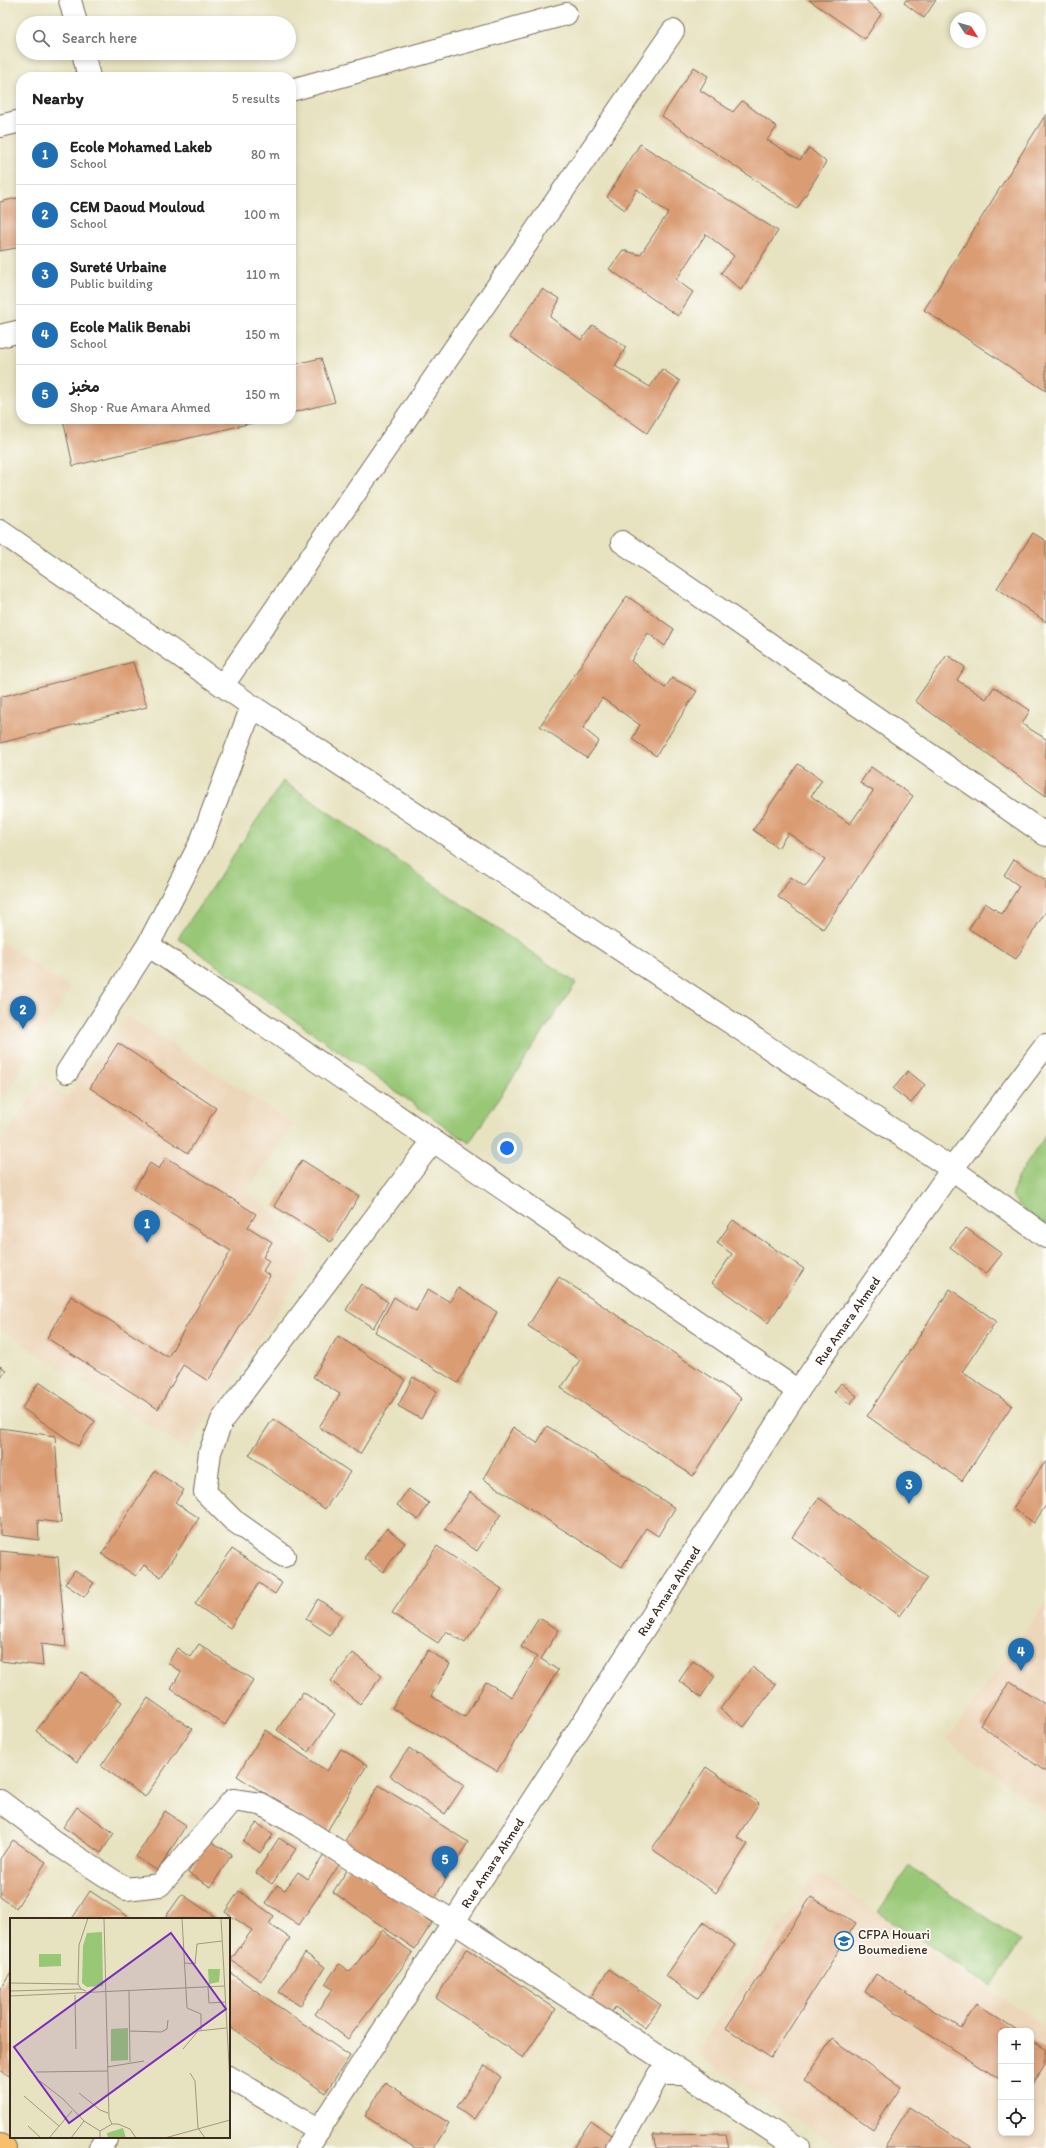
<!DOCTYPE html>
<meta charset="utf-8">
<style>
body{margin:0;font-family:Itim,"Playpen Sans Arabic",sans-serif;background:#f6f6f6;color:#222}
.controls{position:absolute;right:12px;bottom:12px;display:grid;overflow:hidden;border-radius:8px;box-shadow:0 2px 6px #0003}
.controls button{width:36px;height:36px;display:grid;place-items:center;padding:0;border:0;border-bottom:1px solid #e0e0e0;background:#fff;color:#222;font:20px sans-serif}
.compass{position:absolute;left:950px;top:12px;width:36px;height:36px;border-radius:50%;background:#fff;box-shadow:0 2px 6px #0003;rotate:126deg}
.you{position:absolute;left:507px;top:1148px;width:14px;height:14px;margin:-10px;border:3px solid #fff;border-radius:50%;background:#1a73e8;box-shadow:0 0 0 6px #1a73e833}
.badge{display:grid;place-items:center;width:26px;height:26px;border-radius:50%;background:#1f6fb2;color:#fff;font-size:13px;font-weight:700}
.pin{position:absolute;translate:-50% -33px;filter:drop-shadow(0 1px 2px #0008)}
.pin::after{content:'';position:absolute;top:21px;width:14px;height:12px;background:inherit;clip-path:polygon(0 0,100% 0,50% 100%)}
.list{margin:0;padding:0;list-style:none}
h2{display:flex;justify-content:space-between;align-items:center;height:52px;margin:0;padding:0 16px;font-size:17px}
h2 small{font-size:13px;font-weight:400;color:#767676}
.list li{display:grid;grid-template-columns:26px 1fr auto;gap:12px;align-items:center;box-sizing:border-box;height:60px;padding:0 16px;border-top:1px solid #e0e0e0}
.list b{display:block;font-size:15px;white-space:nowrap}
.list p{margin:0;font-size:13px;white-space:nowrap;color:#767676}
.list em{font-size:13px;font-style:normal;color:#767676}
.icon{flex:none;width:22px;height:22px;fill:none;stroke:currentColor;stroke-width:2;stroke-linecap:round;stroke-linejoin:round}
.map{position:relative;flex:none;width:1046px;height:2148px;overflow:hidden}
.search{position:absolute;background:#fff;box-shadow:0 2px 6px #0003;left:16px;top:16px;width:280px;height:44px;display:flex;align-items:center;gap:10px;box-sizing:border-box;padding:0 14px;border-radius:22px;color:#767676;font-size:15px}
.panel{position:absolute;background:#fff;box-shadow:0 2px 6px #0003;left:16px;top:72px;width:280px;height:352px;border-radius:16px}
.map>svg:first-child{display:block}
.built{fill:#edd7bb;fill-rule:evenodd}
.green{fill:#98c776;stroke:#6a784a}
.building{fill:#da9c73}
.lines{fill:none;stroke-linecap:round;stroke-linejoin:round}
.minor-casing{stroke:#776a57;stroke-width:24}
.tertiary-casing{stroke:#776a57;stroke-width:24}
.primary-casing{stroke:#776a57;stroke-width:24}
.minor{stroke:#fff;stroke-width:22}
.tertiary{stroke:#fff;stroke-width:22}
.primary{stroke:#f8bf6c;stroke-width:22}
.labels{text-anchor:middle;stroke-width:3.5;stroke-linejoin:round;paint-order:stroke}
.street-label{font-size:13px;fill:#3b2a1e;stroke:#fdfcf7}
.poi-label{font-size:13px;fill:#3b2a1e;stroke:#fdfcf7;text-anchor:start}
.inset-road{fill:none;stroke:#a2987f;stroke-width:1}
.view{fill:#7b2cbf;fill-opacity:0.15;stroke:#7b2cbf;stroke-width:2}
.inset-edge{fill:none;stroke:#3b2a1e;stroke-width:2}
</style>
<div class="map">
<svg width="1046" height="2148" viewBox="0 0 1046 2148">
<rect width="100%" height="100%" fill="#fdfcf7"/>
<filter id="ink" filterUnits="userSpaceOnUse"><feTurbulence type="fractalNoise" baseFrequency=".025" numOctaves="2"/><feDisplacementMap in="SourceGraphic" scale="8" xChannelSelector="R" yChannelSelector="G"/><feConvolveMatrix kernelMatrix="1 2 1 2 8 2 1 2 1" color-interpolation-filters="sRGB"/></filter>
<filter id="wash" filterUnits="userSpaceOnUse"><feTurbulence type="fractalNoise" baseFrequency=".012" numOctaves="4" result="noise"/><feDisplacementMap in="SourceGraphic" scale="16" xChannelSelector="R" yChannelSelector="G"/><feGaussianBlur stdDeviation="0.9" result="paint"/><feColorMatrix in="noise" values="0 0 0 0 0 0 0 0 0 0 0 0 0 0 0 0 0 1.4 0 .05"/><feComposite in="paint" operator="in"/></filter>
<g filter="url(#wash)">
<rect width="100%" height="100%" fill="#e7e2c0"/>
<path class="built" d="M0,941L71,989L0,1103Z
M127,1016L294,1124L246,1192L280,1218L276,1229L313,1257L186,1450L0,1330V1143L41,1082L67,1097Z
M1046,1602V1813L947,1740Z
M817,1872L1046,2028V2148H841L696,2054ZM1001,2031H1031V2133H1001Z"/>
<path class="green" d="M283,781L576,983L469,1143L178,938Z
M1046,1135V1225L1024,1210L1012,1197L1017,1178Z
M909,1866L1021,1941L991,1986L878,1912Z"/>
<g id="blocks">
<path class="building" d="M809,0H866L881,14L865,39Z
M906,0H936L924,18L904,3Z
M694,67L708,76L700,90L733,112L742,101L777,127L767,140L800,160L809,148L826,162L797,209L662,116Z
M1046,114V391L924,310Z
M640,144L778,231L741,290L721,273L734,256L706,234L676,280L693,292L678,316L609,269L623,250L640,255L668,213L637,189L625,210L607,197Z
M21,197V247L0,251V202Z
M542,289L560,299L550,317L581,340L593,325L626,347L615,366L650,387L662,369L680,381L647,433L509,337Z
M321,358L335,402L291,413V365Z
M63,419H264V420L73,466Z
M1033,533L1046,541V622L997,588Z
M627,596L674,629L665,646L648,633L631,661L665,688L672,678L697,691L656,756L632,739L640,725L602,698L583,728L599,741L587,758L540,726Z
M947,655L965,667L957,680L986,699L994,687L1030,710L1022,724L1046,739V796L915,701Z
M133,662L147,707L0,743V697Z
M798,764L822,780L811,796L850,824L873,791L860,783L871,767L913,796L823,929L778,897L791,877L805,887L825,859L788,833L778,848L753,830Z
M1014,859L1046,880V911L1016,959L969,929L985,903L1002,914L1019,886L1004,875Z
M118,1043L216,1108L188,1153L90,1088Z
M908,1071L925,1085L911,1103L893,1089Z
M166,1157L256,1214L248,1227L272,1242L263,1257L269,1261L263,1271L270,1276L208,1381L183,1365L158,1409L47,1338L71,1296L168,1357L231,1251L134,1189L150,1163L159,1169Z
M302,1160L359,1196L331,1242L274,1206Z
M733,1220L804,1269L768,1323L712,1283L732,1254L717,1243Z
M966,1228L1002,1254L986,1274L950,1247Z
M559,1277L742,1398L693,1476L561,1388L580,1360L528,1326Z
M361,1284L388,1302L373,1328L346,1310Z
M458,1288L497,1312L458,1383L375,1332L394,1297L416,1311L428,1289L450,1302Z
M950,1289L996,1321L962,1372L1012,1405L962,1481L867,1416Z
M338,1336L405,1380L360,1454L319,1427L340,1394L313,1377Z
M0,1366L6,1370L0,1378Z
M413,1377L437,1391L421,1419L398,1406Z
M39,1382L95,1421L78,1446L22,1408Z
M841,1383L857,1396L850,1404L834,1392Z
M273,1419L350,1472L325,1509L249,1455Z
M547,1426L675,1508L658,1536L646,1528L622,1567L483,1479L513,1427L537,1443Z
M0,1428L55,1436L61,1523L38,1520L39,1540L0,1535Z
M1046,1461V1505L1034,1523L1013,1508Z
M155,1471L184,1490L175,1502L199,1518L161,1577L144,1565L136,1576L102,1554Z
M408,1489L429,1503L418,1520L397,1505Z
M470,1492L501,1514L477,1551L445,1529Z
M819,1498L928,1578L900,1616L792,1537Z
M387,1528L405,1543L383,1572L364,1558Z
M437,1546L502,1589L465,1643L446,1631L438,1643L392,1613Z
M232,1549L282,1583L275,1594L259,1583L230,1628L195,1604Z
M0,1551L58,1557L66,1647L41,1644L43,1666L0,1661Z
M75,1570L94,1583L84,1597L65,1584Z
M318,1599L342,1615L330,1635L306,1619Z
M539,1618L559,1630L541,1659L558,1670L497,1771L392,1708L428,1650L450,1664L431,1696L465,1717L486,1682L512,1697L537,1657L521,1647Z
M199,1644L253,1680L225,1725L171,1689L181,1672L168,1663L177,1648L190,1657Z
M353,1653L382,1676L360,1704L331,1681Z
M693,1661L715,1676L701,1697L679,1681Z
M752,1667L776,1685L744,1727L720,1709Z
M82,1672L122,1702L77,1762L36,1731Z
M1010,1681L1046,1705V1772L980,1725Z
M303,1692L335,1714L309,1752L277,1730Z
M148,1698L192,1729L145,1797L101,1766Z
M265,1730L327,1771L341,1749L367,1765L326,1833L237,1776Z
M409,1748L464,1785L445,1814L390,1776Z
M706,1767L759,1803L737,1837L748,1844L716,1893L652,1849Z
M379,1785L468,1842L433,1901L343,1844Z
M77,1807L114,1833L101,1853L63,1827Z
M165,1811L186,1825L158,1871L136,1857Z
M257,1823L273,1835L260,1853L243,1841Z
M279,1838L296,1849L272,1884L256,1873Z
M13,1840L46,1862L16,1908L0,1897V1859Z
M208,1840L232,1854L211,1887L188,1873Z
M324,1855L339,1865L299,1925L266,1903L277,1885L285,1890L298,1872L308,1879Z
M350,1866L432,1923L415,1949L333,1892Z
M90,1891L132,1919H72Z
M239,1891L274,1916L269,1924L290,1938L261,1981L231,1960L252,1930L225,1912Z
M182,1894L218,1919H164Z
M811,1897L856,1923L771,2058L726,2028Z
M703,1922L735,1945L698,1998L666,1976Z
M382,1930L413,1953L348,2039L315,2014L333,1989L325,1984L339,1964L350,1972Z
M467,1949L556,2009L523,2058L436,1998Z
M305,1953L325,1967L300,2006L279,1992Z
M609,1969L661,2005L645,2028L615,2007L607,2019L586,2004Z
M11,1972V2077L0,2070V1986L1,1987Z
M229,1972L350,2056L325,2093L229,2026Z
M876,1974L961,2028L976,2004L1017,2031H1001V2080L865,1992Z
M832,2039L901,2087L873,2129L804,2081Z
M1031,2040L1046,2050V2063L1031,2088Z
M485,2065L501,2077L474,2119L457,2107Z
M385,2082L449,2123L434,2148H415L365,2116Z
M909,2107L973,2148H884Z
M591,2121L617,2139L612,2148H573Z
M726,2134L729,2148H656L653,2135Z"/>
</g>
</g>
<g filter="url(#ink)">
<use href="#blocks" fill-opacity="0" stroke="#776a57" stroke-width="1"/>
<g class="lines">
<defs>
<path id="minor" d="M70,0L76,23
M83,53L89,77
M291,90L566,14
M0,126L21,121
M0,336L21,331
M0,531L252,706L952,1169L1046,1237
M622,542L1046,835
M223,685L673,31
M148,945L798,1391
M67,1072L148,945L201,842L252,706
M284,1556L233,1520L205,1492L210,1452L222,1420L433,1141
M0,1801L60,1846L126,1889L160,1885L233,1800L261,1804L298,1825L346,1856L454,1922L798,2148
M229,2077L319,2130
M100,2148L107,2137
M617,2148L659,2074H683"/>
<g id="tertiary">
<path id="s1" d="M307,2148L798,1391L952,1169L1046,1045"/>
</g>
<path id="primary" d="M0,2145L5,2148"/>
</defs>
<use href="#minor" class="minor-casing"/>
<use href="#tertiary" class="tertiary-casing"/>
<use href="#primary" class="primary-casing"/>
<use href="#minor" class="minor"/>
<use href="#tertiary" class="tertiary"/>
<use href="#primary" class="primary"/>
</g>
</g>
<defs>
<symbol id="university-ring" viewBox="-11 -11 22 22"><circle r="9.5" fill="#fdfcf7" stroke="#1f6fb2" stroke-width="1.5"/><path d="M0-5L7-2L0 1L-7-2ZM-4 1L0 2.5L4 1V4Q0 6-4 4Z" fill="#1f6fb2"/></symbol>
</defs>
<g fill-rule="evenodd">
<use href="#university-ring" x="833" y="1930" width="22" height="22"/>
</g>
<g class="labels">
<g class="street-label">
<text dy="5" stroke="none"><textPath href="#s1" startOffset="988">Rue Amara Ahmed</textPath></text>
<text dy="5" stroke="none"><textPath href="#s1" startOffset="664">Rue Amara Ahmed</textPath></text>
<text dy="5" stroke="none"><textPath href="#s1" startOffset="340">Rue Amara Ahmed</textPath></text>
</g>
<g class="poi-label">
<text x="858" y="1939">CFPA Houari<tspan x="858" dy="15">Boumediene</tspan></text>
</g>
</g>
<g transform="translate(10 1918)">
<rect width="220" height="220" fill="#e7e2c0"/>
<path d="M92,14L93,68L77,69L72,65L73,28L77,15ZM29,36H51V48L29,49ZM198,51H210L209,64L199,66ZM118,110V142L101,143V111ZM113,210L116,220H98L97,215Z" fill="#98c776"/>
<path class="inset-road" d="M94,0L99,200L102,206M172,0L177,90L191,96V112M211,0L220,165M175,45L185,46L187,26L212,23M0,65L68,66M198,69L199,85L216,84M71,71L68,66L69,27L78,0M0,73L71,71L76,73M119,73L120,144M65,77L66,131M0,78L215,68M120,113L151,114L157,111L158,102M173,131L188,113L216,110M97,149L134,143M26,154L98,153M180,155L185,163L188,210L195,220M30,163L53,181L74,203L90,213M69,175L90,192L98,195M14,178L49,208M18,208L31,220M39,220L62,193M61,220L74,203M90,220V213L102,206H108L120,211L126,220M155,220L220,202"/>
<path class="view" d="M161,15L216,91L59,205L4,129Z"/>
<rect width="220" height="220" class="inset-edge"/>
</g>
</svg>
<div class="controls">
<button>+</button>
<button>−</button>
<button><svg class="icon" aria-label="locate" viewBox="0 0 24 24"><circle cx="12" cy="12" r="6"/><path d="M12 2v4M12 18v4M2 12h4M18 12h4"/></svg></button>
</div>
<svg class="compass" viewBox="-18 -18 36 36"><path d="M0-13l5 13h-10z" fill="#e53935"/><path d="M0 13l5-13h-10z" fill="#767676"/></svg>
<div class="you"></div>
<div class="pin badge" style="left:147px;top:1243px">1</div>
<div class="pin badge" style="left:23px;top:1029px">2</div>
<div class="pin badge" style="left:909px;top:1504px">3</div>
<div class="pin badge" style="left:1021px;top:1671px">4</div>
<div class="pin badge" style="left:445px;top:1879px">5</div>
<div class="search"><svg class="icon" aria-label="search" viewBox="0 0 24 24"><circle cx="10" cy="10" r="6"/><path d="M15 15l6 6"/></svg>Search here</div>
<section class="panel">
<h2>Nearby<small>5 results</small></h2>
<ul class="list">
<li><span class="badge">1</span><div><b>Ecole Mohamed Lakeb</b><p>School</p></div><em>80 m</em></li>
<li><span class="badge">2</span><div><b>CEM Daoud Mouloud</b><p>School</p></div><em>100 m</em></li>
<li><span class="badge">3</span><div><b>Sureté Urbaine</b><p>Public building</p></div><em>110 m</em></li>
<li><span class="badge">4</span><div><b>Ecole Malik Benabi</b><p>School</p></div><em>150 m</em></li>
<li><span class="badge">5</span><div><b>مخبز</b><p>Shop · Rue Amara Ahmed</p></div><em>150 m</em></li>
</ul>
</section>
</div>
